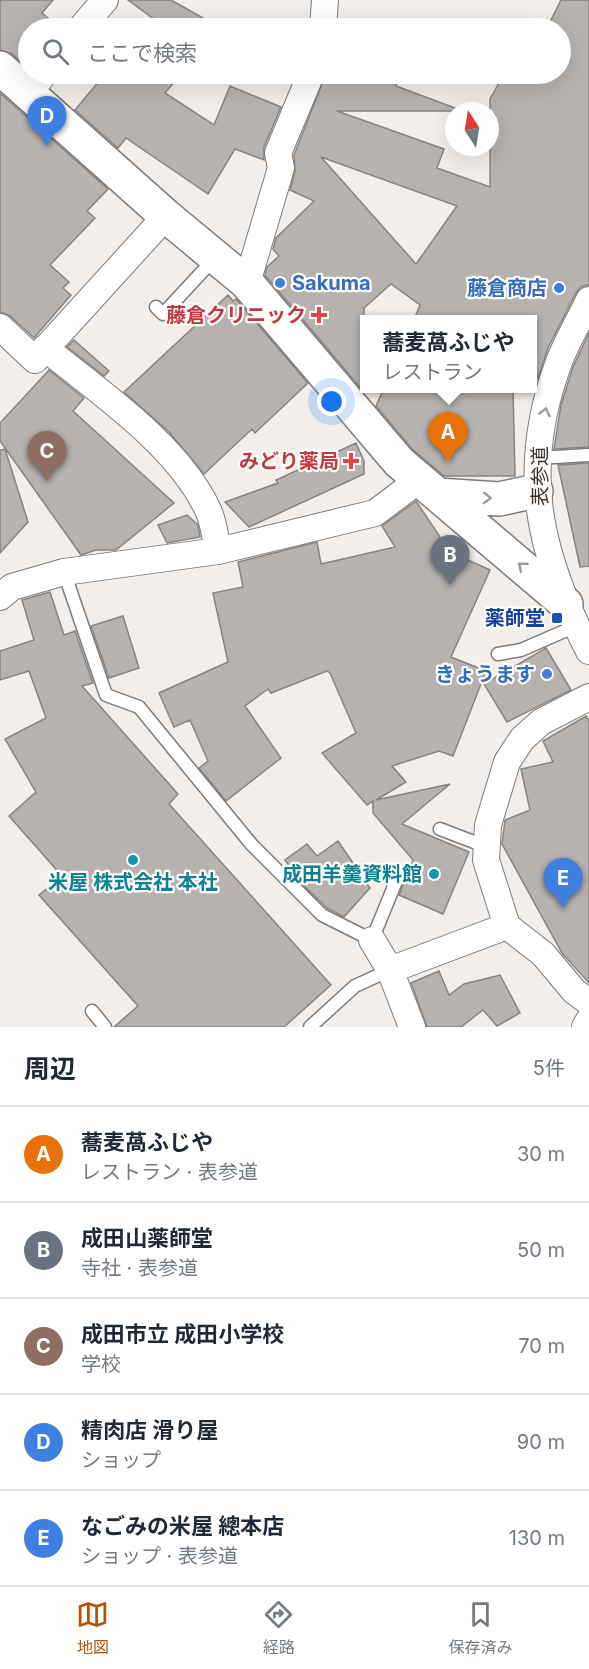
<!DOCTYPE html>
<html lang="ja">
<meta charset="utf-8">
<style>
body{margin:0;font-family:Inter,"Noto Sans JP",sans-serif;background:#f6f6f7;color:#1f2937}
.compass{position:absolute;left:445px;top:102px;width:54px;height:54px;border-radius:50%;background:#fff;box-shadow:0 6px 24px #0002;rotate:348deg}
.you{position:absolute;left:332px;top:402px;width:21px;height:21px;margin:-15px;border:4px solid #fff;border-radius:50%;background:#1a73e8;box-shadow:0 0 0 9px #1a73e833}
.badge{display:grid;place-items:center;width:39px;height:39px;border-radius:50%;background:#b45309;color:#fff;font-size:20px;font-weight:700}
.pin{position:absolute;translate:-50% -50px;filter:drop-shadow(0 2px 3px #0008)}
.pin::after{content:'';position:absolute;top:32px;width:21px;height:18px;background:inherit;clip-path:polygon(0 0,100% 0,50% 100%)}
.popup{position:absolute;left:360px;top:315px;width:177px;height:78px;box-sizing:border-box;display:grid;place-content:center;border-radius:0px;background:#fff;filter:drop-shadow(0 2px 4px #0005);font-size:20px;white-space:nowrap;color:#747a83}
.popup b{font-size:22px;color:#1f2937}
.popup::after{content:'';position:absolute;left:50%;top:100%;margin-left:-12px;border:12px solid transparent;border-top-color:#fff}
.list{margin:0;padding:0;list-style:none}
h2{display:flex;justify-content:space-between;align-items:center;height:78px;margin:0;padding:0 24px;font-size:26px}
h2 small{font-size:20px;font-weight:400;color:#747a83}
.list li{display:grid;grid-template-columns:39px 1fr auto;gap:18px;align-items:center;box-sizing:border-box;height:96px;padding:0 24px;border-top:2px solid #e0e1e3}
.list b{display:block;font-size:22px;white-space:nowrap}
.list p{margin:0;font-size:20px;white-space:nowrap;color:#747a83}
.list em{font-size:20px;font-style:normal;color:#747a83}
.icon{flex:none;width:33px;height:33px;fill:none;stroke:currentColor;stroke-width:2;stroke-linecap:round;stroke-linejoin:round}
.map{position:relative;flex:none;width:589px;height:1027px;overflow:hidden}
.search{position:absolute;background:#fff;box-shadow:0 6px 24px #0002;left:18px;right:18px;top:18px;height:66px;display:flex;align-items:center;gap:15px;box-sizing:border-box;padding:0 21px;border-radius:33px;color:#747a83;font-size:22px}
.sheet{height:558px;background:#fff}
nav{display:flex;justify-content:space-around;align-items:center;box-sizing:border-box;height:84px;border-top:2px solid #e0e1e3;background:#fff;font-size:16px;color:#747a83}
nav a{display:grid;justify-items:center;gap:3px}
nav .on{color:#b45309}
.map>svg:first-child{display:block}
.building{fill:#b5b2b0;stroke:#878482;stroke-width:1.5;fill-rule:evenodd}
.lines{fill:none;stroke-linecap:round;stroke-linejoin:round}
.lane-casing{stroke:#7e7b79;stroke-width:15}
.street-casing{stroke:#7e7b79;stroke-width:28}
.secondary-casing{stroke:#7e7b79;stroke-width:36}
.lane{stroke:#fff;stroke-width:12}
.street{stroke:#fff;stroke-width:26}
.secondary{stroke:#fff;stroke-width:33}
.oneway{stroke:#9a9a99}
.shop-dot{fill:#3f7fe0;stroke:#fffbf9;stroke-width:2}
.health-dot{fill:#e0444e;stroke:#fffbf9;stroke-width:2}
.transit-dot{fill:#1a4fb4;stroke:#fffbf9;stroke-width:2}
.culture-dot{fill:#0f9aa8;stroke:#fffbf9;stroke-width:2}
.labels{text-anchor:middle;stroke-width:4.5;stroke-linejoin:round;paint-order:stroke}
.shop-label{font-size:20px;font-weight:bold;fill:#366cbe;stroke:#fffbf9;text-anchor:end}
.health-label{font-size:20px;font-weight:bold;fill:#be3a42;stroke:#fffbf9;text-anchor:end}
.street-label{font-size:20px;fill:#353433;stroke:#fffbf9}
.transit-label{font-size:20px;font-weight:bold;fill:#164399;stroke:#fffbf9;text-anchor:end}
.culture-label{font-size:20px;font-weight:bold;fill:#0d838f;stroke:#fffbf9;text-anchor:end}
</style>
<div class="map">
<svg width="589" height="1027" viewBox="0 0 589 1027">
<rect width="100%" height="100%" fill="#f1eeeb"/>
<path class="building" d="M0,0H53L42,13L60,28H28V68L12,54L0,50Z
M128,0H171L221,28H166Z
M561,0H589V285L581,287L576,293L548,348L538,379L532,352V320H414L420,305L391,284L364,308V392L265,275L267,267L279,256L273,249L276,238L314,201L290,190L295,172L294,155L326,74H400L396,86L455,108V111H337L444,149L437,168L490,187V99L504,74H561V28H547ZM321,157L457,206L416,264Z
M105,74H181L165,93L214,125L230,86L281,107L264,147V160L235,149L208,194L126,138L118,148L75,110Z
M0,93L108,189L87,211L95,218L50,265L69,282L63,288L71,295L34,338L10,316L0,312Z
M228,295L233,301L236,299L308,383L255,433L252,429L204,474L169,432L124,392Z
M589,333V447L554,449L561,405L573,367Z
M74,340L109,371L104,376L67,347Z
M49,370L84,398L73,411L174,503L116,550H96L81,555L0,441V423Z
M384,388H513L515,476H444L412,449L376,406Z
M356,443L364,461V474L249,527L225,502L278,483L276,480Z
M5,449L28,522L0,553V450Z
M589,463V566L580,567L558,465Z
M416,501L450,552L490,570L451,657L486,671L453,756L439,751L392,766L406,782L376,800L450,784L402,824L469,852L443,914L399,895L413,860L373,813V801L367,805L322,753L356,733L330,673L327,671L271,693L268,689L245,706L281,758L226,801L199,768L208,761L190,720L174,727L159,693L228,662L213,593L243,587L238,562L317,542L321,564L395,547L382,526Z
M187,515L198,525L200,537L167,543L158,525Z
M50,592L64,635L75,631L93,683L82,686L178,794L169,804L331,985L284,1027H114L138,1006L39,895L62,876L9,816L36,792L5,739L46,718L29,671L0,680V651L34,640L22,600Z
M123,616L139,668L109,678L91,626Z
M546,648L571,690L507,722L484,684Z
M586,716L589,721V983L562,953L502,844L505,820L530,810L521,769L553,762L543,741Z
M338,841L370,888L344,917L327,908L300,882L285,860L307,844L317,856Z
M439,971L449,995L464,984L500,975L520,1013L497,1026L483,1010L461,1027H427L411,983Z"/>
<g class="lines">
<defs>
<path id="lane" d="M156,307L163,314L215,258
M537,458L589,455
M64,572L106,695L139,707L252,845L322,915L372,940L399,874
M498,654L521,650L576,626
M440,829L487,847
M92,1011L105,1027
M310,1027L355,986L390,970"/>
<path id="street" d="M81,28L105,0
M323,28L325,0
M27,94L44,74
M247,283L281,168L278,153L311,74
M589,300C579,321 567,341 559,362C519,469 538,553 589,651
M0,327L35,360L166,216
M45,348C100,393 178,445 208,510C214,522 215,538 218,551
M0,597L12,587L64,572L218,551L375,513L420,479
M589,697L541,722L522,739L507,762L488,825L486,860L507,926L543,954L574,991L589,1002
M372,940L390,970L412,1027
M390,970L507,926
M585,1027L589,1020"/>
<path id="secondary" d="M0,68L166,216L247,283L399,462L566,604
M438,495L499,499L536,491"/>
</defs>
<use href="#lane" class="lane-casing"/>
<use href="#street" class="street-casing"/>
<use href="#secondary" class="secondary-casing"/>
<use href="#lane" class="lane"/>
<use href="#street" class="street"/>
<use href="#secondary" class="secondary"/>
</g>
<defs><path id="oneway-chevron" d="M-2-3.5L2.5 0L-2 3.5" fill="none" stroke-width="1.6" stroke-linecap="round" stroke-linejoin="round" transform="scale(1.5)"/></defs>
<g class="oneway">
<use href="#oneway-chevron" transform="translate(545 412) rotate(-78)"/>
<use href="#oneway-chevron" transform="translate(487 498) rotate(2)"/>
<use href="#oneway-chevron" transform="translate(522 566) rotate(-140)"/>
</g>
<g class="shop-dot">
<circle cx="280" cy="283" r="6"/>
<circle cx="559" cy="288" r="6"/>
<circle cx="547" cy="674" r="6"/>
</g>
<g class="health-dot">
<path d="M316 306h6v6h6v6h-6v6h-6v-6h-6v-6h6z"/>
<path d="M348 452h6v6h6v6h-6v6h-6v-6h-6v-6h6z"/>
</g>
<rect class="transit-dot" x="551" y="612" width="12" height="12" rx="3"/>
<g class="culture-dot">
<circle cx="133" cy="860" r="6"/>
<circle cx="434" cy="874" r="6"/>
</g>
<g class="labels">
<g class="shop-label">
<text x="292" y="290" text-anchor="start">Sakuma</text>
<text x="547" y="295">藤倉商店</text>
<text x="535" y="681">きょうます</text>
</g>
<g class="health-label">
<text x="306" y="322">藤倉クリニック</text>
<text x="339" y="468">みどり薬局</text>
</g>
<g class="street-label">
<text transform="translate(540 476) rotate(-90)" y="7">表参道</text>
</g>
<g class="transit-label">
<text x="545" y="625">薬師堂</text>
</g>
<g class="culture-label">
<text x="422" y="881">成田羊羹資料館</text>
<text x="133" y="889" text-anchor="middle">米屋 株式会社 本社</text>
</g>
</g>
</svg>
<svg class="compass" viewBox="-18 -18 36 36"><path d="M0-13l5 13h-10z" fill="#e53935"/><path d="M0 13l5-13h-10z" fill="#747a83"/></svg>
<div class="you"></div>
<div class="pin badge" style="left:448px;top:462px;background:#e8710a">A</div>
<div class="popup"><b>蕎麦萵ふじや</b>レストラン</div>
<div class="pin badge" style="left:450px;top:585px;background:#6b7280">B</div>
<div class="pin badge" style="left:47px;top:481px;background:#8d6e63">C</div>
<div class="pin badge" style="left:47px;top:146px;background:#3f7fe0">D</div>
<div class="pin badge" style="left:563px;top:908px;background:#3f7fe0">E</div>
<div class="search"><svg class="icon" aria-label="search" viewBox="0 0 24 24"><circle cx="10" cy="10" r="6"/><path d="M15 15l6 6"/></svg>ここで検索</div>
</div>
<section class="sheet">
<h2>周辺<small>5件</small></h2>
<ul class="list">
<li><span class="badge" style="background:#e8710a">A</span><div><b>蕎麦萵ふじや</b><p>レストラン · 表参道</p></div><em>30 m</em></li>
<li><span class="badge" style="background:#6b7280">B</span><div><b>成田山薬師堂</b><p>寺社 · 表参道</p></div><em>50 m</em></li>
<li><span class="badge" style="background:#8d6e63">C</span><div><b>成田市立 成田小学校</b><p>学校</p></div><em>70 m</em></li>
<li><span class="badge" style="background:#3f7fe0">D</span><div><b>精肉店 滑り屋</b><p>ショップ</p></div><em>90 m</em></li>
<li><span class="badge" style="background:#3f7fe0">E</span><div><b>なごみの米屋 總本店</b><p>ショップ · 表参道</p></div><em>130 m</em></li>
</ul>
</section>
<nav>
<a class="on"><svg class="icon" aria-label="map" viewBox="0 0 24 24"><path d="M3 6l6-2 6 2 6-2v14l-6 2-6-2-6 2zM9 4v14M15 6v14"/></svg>地図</a>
<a><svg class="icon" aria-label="directions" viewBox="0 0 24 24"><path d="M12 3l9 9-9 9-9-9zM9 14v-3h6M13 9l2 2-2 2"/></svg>経路</a>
<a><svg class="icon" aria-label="saved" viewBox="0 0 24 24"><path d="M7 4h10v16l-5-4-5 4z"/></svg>保存済み</a>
</nav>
